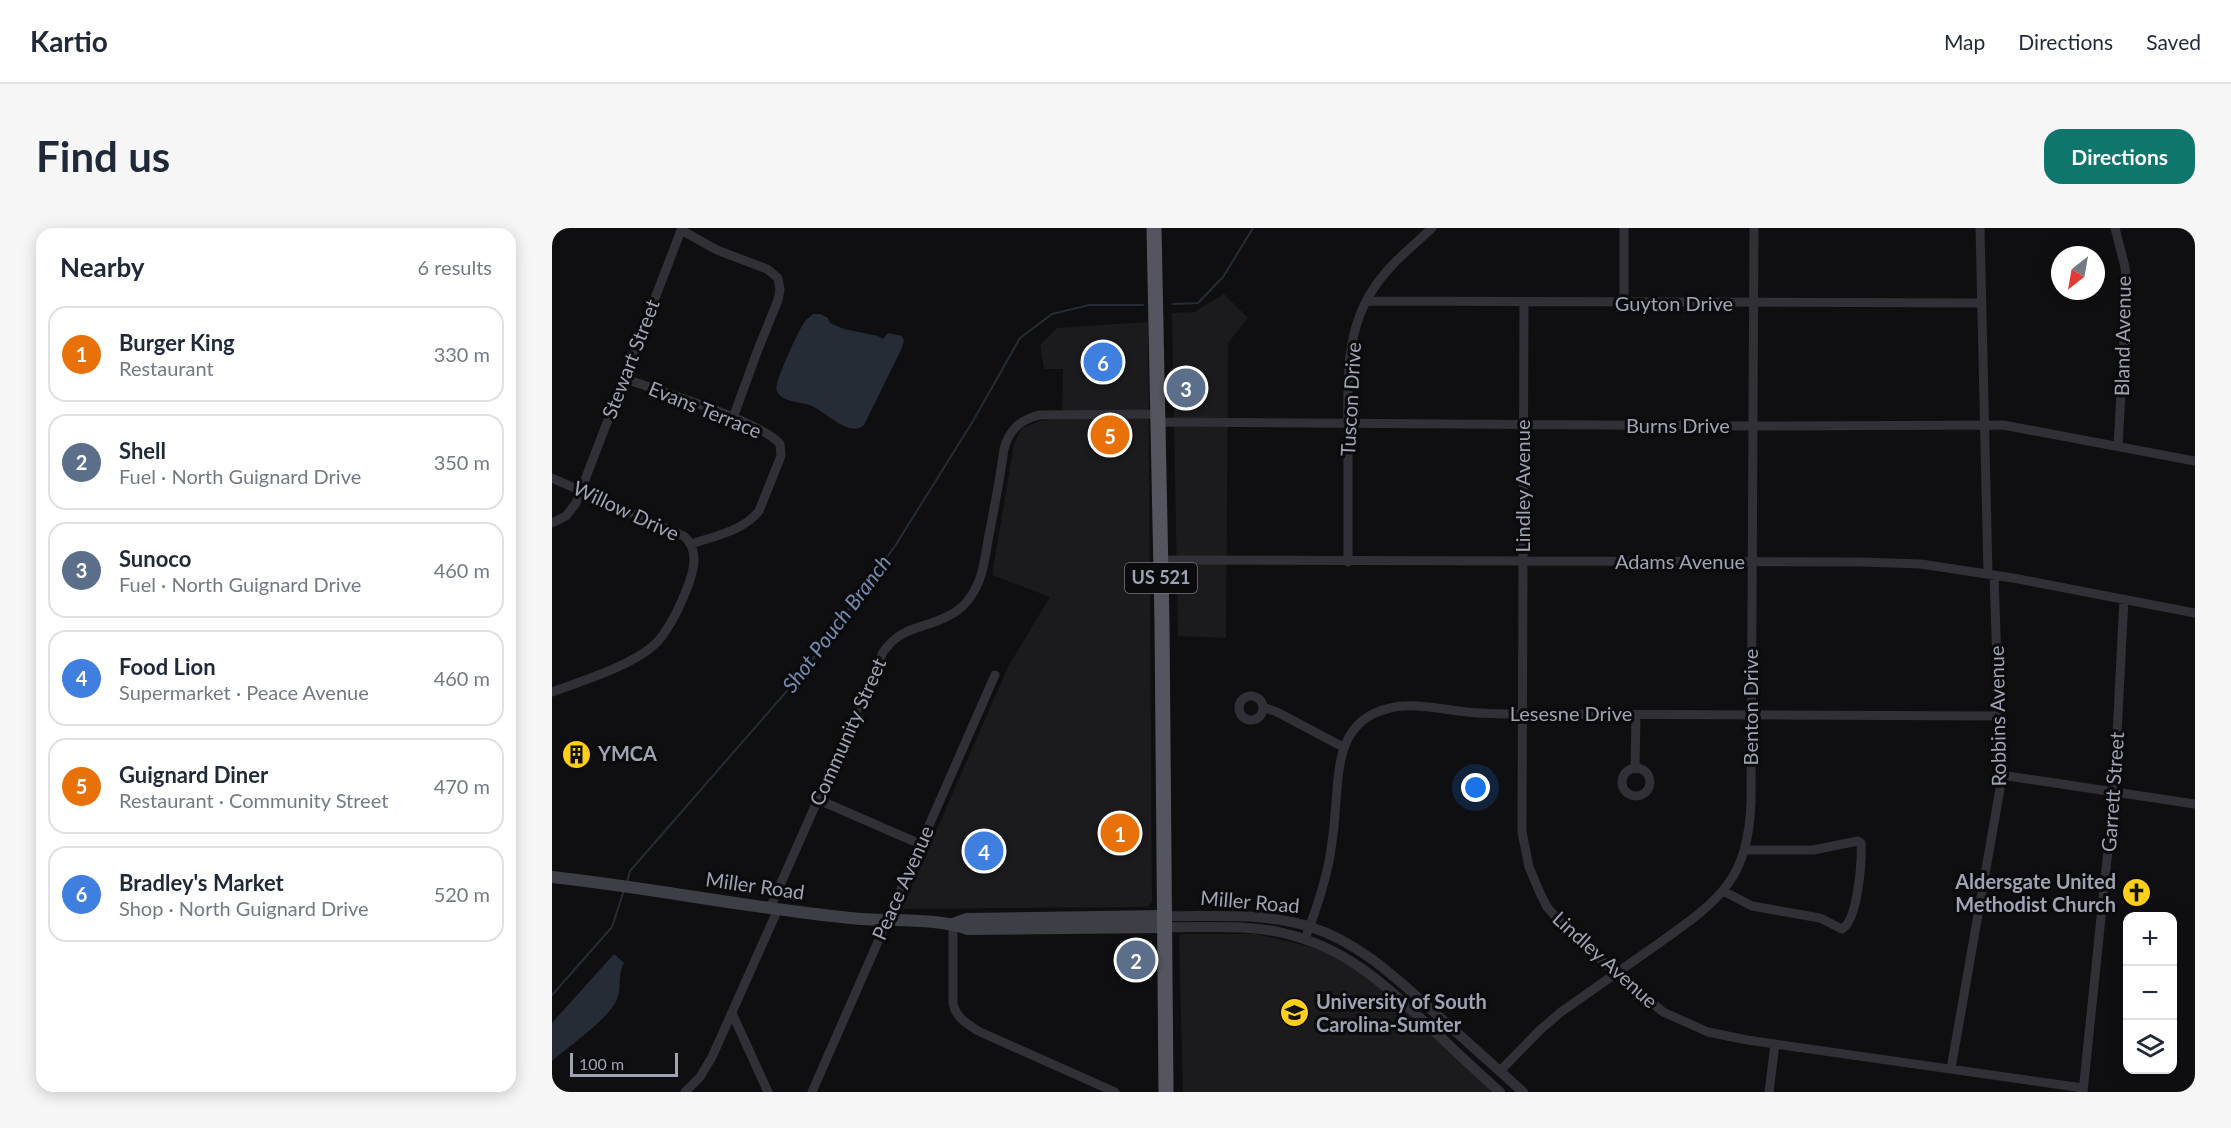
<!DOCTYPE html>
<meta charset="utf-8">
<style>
body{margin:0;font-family:Lato,sans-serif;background:#f6f6f7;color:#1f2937}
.controls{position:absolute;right:18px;bottom:18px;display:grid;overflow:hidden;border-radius:12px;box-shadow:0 3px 15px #0003}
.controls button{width:54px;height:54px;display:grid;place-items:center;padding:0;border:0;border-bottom:2px solid #e0e1e3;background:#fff;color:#1f2937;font:30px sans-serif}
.compass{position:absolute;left:1499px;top:18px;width:54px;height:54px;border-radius:50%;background:#fff;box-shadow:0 3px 15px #0003;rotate:211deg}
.scale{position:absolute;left:18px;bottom:15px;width:108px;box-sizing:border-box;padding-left:6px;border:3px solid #9fa3b3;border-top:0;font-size:16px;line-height:21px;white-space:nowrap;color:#9fa3b3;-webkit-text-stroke:4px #0b0a0c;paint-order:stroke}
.you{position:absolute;left:924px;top:560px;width:21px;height:21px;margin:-15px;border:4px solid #fff;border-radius:50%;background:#1a73e8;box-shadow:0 0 0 9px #1a73e833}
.badge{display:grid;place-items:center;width:39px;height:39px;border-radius:50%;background:#0f766e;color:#fff;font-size:20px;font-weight:700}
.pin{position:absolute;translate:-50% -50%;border:3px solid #fff;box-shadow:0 2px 6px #0006}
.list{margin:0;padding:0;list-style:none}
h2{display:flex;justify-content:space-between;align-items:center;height:78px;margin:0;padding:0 24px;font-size:26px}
h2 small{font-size:20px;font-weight:400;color:#747a83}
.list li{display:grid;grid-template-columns:39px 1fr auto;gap:18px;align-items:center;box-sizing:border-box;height:96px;margin:0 12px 12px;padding:0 12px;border:2px solid #e0e1e3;border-radius:18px}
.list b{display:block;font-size:22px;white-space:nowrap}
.list p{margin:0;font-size:20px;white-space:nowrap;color:#747a83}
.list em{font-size:20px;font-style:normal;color:#747a83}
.icon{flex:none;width:33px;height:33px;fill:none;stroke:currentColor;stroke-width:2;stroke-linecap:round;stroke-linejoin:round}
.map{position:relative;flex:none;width:1643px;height:864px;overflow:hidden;border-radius:18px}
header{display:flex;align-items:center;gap:36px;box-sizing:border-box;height:84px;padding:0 30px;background:#fff;border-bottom:2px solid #e0e1e3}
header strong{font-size:28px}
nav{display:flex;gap:33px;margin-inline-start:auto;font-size:21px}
.intro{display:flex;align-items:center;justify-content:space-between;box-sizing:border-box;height:144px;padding:0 36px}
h1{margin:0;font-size:42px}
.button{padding:15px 27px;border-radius:18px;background:#0f766e;color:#fff;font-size:21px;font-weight:700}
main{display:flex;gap:36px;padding:0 36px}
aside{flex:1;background:#fff;border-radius:18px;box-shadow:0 3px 15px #0003}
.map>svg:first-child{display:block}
.built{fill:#1b1b1e}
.water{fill:#252c35}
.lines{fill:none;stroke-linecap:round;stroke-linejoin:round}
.stream{stroke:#252c35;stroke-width:2}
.minor{stroke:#303036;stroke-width:9}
.tertiary{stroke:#303036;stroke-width:10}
.secondary{stroke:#3e3f46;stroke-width:12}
.trunk{stroke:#54555e;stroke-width:15}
.labels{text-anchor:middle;stroke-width:6;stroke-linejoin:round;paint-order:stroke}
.shield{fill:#0b0a0c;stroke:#737581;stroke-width:1.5}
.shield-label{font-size:18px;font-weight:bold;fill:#9fa3b3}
.street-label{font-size:20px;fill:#9fa3b3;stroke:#0b0a0c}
.poi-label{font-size:20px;font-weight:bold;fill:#9fa3b3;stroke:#0b0a0c;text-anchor:start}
.water-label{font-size:21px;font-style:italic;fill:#728cb2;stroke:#0b0a0c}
</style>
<header>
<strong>Kartio</strong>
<nav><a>Map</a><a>Directions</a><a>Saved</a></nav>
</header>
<div class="intro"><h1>Find us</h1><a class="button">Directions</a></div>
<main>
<aside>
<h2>Nearby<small>6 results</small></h2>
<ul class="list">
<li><span class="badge" style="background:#e8710a">1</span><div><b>Burger King</b><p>Restaurant</p></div><em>330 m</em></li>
<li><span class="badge" style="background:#5c6f8a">2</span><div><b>Shell</b><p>Fuel · North Guignard Drive</p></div><em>350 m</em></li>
<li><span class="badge" style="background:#5c6f8a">3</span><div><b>Sunoco</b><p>Fuel · North Guignard Drive</p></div><em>460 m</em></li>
<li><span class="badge" style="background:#3f7fe0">4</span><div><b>Food Lion</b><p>Supermarket · Peace Avenue</p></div><em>460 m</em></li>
<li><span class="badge" style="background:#e8710a">5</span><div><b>Guignard Diner</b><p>Restaurant · Community Street</p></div><em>470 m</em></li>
<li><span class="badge" style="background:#3f7fe0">6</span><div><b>Bradley's Market</b><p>Shop · North Guignard Drive</p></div><em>520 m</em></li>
</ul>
</aside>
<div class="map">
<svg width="1643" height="864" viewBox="0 0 1643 864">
<rect width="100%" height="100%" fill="#0f0f11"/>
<path class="built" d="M672,66L696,90L676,115L674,410L626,408L620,85L642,84Z
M596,94L600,673L596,679L350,681L456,439L498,369L440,347L462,216L470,200L488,193L510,191L511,141H492L488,117L505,100Z
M631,706H704L752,717L777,726L803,740L830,761L946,864H631L627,708Z"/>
<path class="water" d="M261,86H268L276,90L278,95L292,101L326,108L331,111L336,105L350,108L352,113L349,122L312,197C298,210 275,185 260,178C251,174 231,174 226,165C224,162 224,159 225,156C227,146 247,100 254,92C256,90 259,88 261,86Z
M62,726L72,735C65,746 70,759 65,771C58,790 16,819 0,833V795Z"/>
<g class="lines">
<path class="stream" d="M621,76L646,75L671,49L701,0
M75,654L78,643L248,448L343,318L421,193L468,110L500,86L537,77H591
M0,767L60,699L72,662"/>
<path class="minor" d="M1072,0V76
M1428,0L1436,346
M1563,0L1573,39L1575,60L1566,218
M129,2L165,22L215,41L226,50L228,62L226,72L205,124L181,190
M814,73L1430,75
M972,75L970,604L977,639L988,665L995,679L1022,709L1111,784L1156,804L1195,812L1531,860
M71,150C104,162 209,193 228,216L229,228L207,283C191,303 163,308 139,316
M605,194L1201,198L1451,197L1643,233
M0,250L132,308C146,321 143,338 137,355C130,374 120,396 107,412C86,436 30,453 0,464
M0,295L14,288L24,275L130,0
M608,332L1310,334L1369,336L1461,350L1643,385
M796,334C796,294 796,254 796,214C796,163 791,108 820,63C836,37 859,20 880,0
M687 480a12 12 0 1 1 24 0a12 12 0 1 1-24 0Z
M711,479L725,484L791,519
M1070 554a14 14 0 1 1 28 0a14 14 0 1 1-28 0Z
M1083,541L1084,487
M1449,547L1643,576
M267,572L368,616
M1171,663L1200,678L1268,690L1290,701C1306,692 1310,633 1309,615L1306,613L1261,622H1194
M218,680L331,424C351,396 372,402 398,387C413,380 421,367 427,353C432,340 434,325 436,312C442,282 448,251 452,221C457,202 468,192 487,187L605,186
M401,696V775C404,790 414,795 426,803L563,864
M753,711C763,685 773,656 778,628C781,610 783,592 784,574C787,533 789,491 838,480C862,474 891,482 915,484C934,486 952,486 970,486L1447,488
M180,785L216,864
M1399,841L1449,555L1442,347
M948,843L988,802L1009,784C1040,762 1072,740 1103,718C1164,674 1196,656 1199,574L1202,0
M133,864L148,849L160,829L226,681
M260,864L443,447
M1217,864L1223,816
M1531,864L1562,564L1572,371"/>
<path class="tertiary" d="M613,688C661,689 713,684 759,699C808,715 844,750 882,784C912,811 941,837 971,864
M613,699C652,700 693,696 731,705C795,720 832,756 878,799C901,821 924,843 948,864"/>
<path class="secondary" d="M0,649C100,660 198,680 298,690C334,694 383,689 416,701L613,699
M401,696L415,691L613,688"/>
<path class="trunk" d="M602,0L610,395L614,864"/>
</g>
<defs>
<symbol id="building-disc" viewBox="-11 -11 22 22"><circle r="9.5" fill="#ffcf19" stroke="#0b0a0c"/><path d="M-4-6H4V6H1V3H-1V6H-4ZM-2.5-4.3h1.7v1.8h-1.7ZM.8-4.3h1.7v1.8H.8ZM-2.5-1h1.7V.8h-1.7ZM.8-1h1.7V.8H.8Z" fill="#111"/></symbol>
<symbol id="church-disc" viewBox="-11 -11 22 22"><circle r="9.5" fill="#ffcf19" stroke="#0b0a0c"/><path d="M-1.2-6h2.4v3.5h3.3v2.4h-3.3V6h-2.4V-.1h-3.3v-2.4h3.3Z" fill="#111"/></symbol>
<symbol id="university-disc" viewBox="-11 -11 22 22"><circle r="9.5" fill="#ffcf19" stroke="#0b0a0c"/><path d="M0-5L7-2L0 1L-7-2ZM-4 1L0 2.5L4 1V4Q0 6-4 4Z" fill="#111"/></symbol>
</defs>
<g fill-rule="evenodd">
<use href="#building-disc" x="8" y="510" width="33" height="33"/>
<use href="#church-disc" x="1568" y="648" width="33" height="33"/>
<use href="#university-disc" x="726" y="768" width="33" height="33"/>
</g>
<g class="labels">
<rect class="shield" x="573" y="335" width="72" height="30" rx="4.5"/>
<g class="shield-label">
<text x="609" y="356">US 521</text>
</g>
<g class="street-label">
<text x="1122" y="83">Guyton Drive</text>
<text transform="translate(1571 108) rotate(-89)" y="7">Bland Avenue</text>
<text transform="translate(79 131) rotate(-69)" y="7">Stewart Street</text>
<text transform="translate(799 171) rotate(-87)" y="7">Tuscon Drive</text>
<text transform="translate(153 182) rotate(22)" y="7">Evans Terrace</text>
<text x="1126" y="205">Burns Drive</text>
<text transform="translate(971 258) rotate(-90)" y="7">Lindley Avenue</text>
<text transform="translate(74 283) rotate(25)" y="7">Willow Drive</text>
<text x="1128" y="341">Adams Avenue</text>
<text transform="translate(1199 479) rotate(-90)" y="7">Benton Drive</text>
<text x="1019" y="493">Lesesne Drive</text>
<text transform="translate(1446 488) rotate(-91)" y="7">Robbins Avenue</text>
<text transform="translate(296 504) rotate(-66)" y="7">Community Street</text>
<text transform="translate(1561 564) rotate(-86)" y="7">Garrett Street</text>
<text transform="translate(351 655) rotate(-66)" y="7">Peace Avenue</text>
<text transform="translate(203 658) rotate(8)" y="7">Miller Road</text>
<text transform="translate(698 674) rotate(5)" y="7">Miller Road</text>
<text transform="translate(1053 732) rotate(42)" y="7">Lindley Avenue</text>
</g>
<g class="poi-label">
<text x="46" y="533">YMCA</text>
<text x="1564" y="661" text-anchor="end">Aldersgate United<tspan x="1564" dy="23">Methodist Church</tspan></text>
<text x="764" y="781">University of South<tspan x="764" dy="23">Carolina-Sumter</tspan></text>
</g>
<g class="water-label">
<text transform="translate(285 396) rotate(-53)" y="7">Shot Pouch Branch</text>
</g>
</g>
</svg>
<div class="controls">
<button>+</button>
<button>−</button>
<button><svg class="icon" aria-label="layers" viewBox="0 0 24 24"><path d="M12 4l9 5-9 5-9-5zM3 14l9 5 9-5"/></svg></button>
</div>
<svg class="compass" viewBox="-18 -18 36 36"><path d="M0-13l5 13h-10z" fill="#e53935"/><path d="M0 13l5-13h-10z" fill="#747a83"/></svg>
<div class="scale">100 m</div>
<div class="you"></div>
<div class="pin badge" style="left:568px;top:605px;background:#e8710a">1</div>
<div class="pin badge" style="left:584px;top:732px;background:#5c6f8a">2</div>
<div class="pin badge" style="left:634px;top:160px;background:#5c6f8a">3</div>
<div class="pin badge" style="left:432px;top:623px;background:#3f7fe0">4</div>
<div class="pin badge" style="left:558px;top:207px;background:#e8710a">5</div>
<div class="pin badge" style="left:551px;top:134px;background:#3f7fe0">6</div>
</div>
</main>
